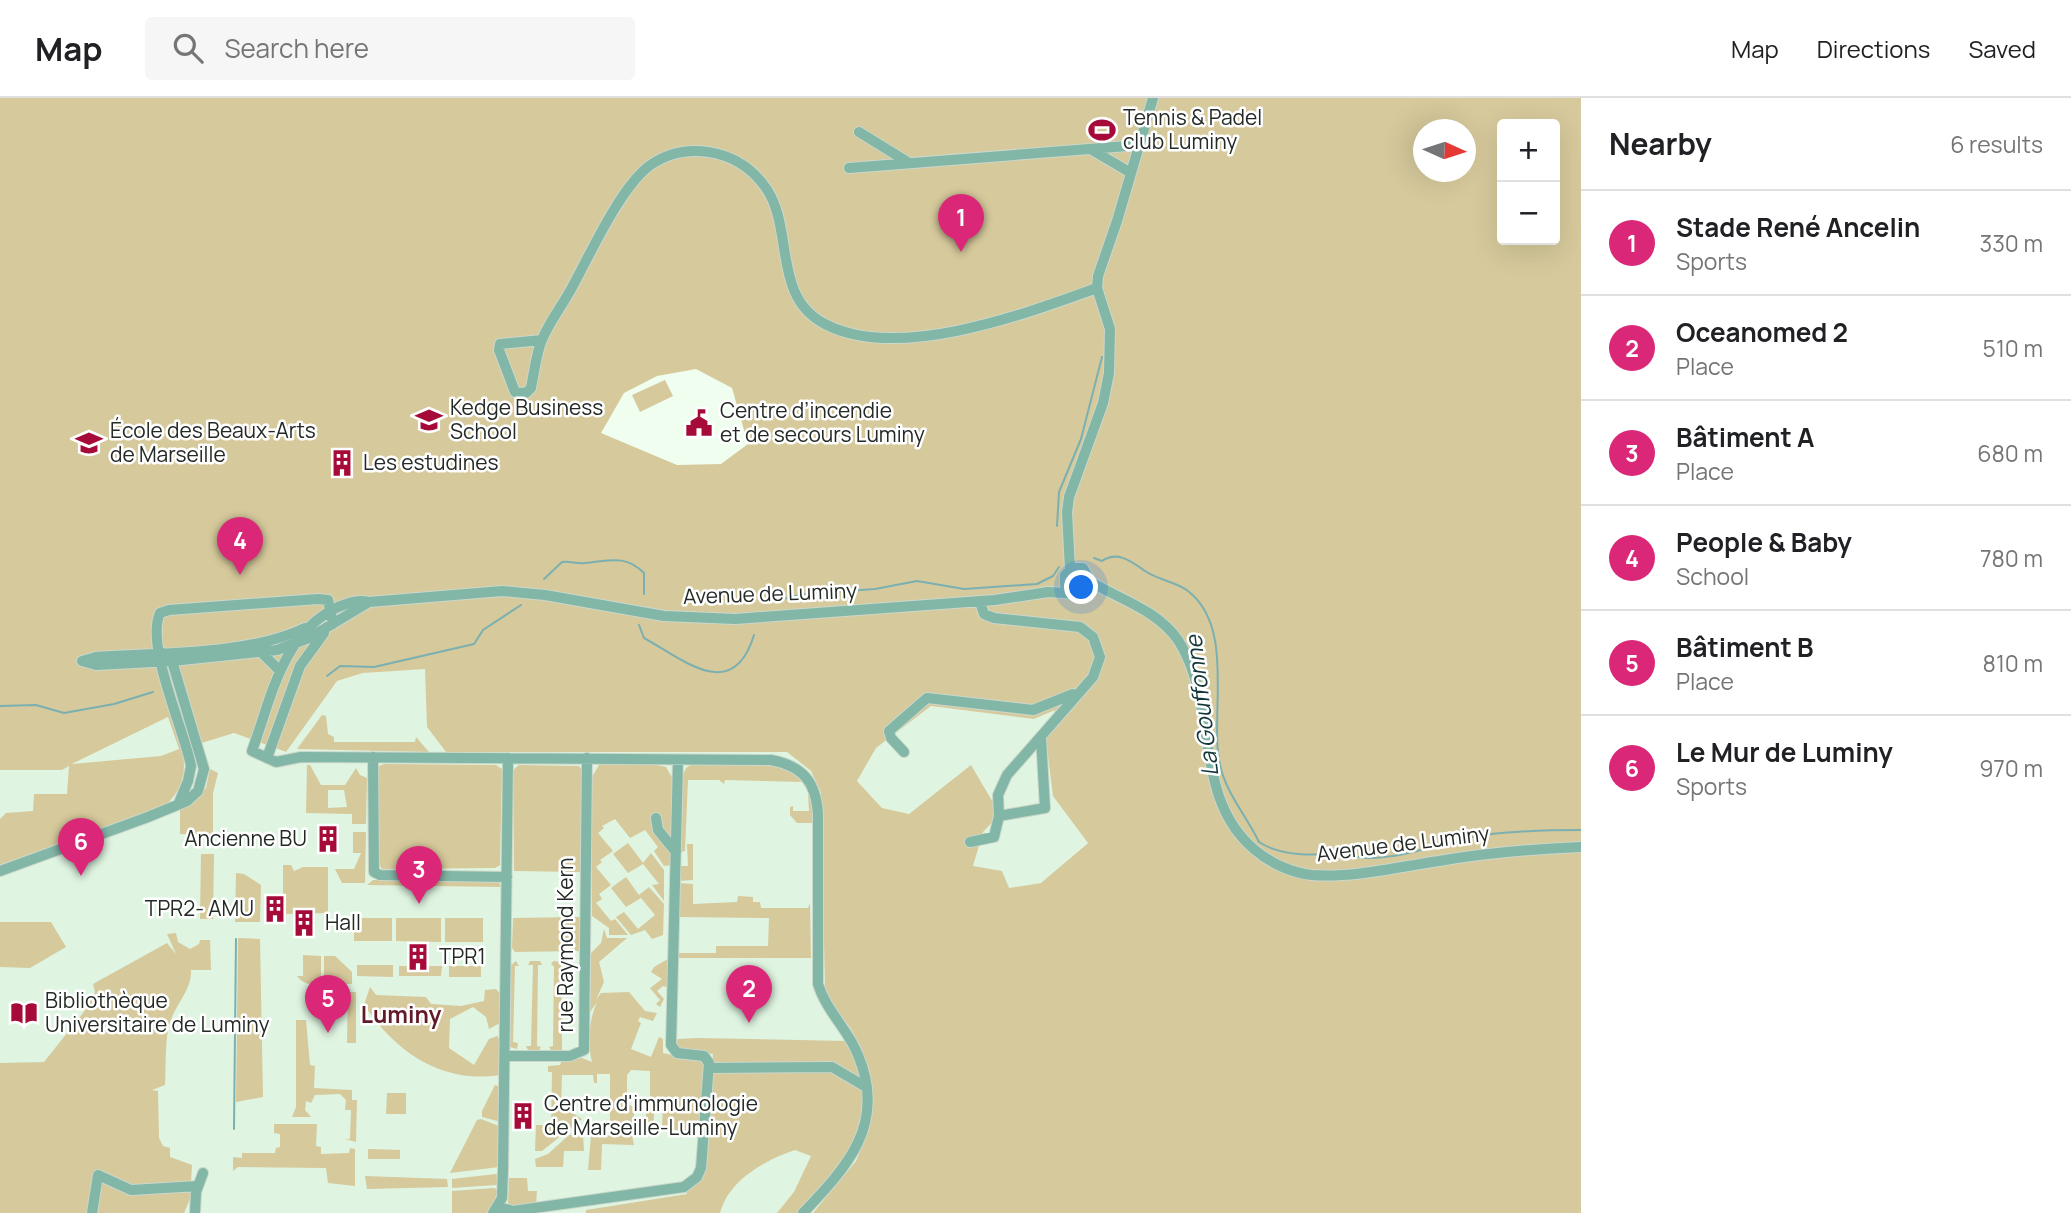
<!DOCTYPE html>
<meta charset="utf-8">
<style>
body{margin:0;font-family:Manrope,sans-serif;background:#f6f6f6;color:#202124}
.controls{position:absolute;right:21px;top:21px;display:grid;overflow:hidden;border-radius:7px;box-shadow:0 7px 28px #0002}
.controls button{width:63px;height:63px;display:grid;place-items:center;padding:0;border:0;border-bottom:2px solid #e0e0e0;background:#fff;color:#202124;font:35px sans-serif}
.compass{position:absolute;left:1413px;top:21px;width:63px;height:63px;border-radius:50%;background:#fff;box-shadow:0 7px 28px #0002;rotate:93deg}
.you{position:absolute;left:1082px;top:490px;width:24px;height:24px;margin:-18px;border:5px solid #fff;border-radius:50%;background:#1a73e8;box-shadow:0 0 0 10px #1a73e833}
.badge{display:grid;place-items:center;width:46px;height:46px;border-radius:50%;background:#db2777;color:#fff;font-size:23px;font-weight:700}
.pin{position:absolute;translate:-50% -58px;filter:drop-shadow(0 2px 4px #0008)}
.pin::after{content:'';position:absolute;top:37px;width:24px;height:21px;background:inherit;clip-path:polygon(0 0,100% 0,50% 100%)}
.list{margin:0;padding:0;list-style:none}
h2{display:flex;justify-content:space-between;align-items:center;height:91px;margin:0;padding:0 28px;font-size:30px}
h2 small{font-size:23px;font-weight:400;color:#757577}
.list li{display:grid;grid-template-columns:46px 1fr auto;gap:21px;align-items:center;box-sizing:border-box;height:105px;padding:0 28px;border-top:2px solid #e0e0e0}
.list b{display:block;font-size:26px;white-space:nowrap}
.list p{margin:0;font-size:23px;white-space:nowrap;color:#757577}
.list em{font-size:23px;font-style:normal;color:#757577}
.icon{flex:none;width:38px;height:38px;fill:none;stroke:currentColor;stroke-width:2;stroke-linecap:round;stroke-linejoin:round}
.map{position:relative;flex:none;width:1581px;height:1115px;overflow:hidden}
header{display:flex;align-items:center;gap:42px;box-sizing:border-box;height:98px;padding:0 35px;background:#fff;border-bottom:2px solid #e0e0e0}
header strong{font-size:33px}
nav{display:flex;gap:38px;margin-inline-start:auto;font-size:24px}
.search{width:490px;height:63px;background:#f6f6f6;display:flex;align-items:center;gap:18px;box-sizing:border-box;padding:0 24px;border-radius:7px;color:#757577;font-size:26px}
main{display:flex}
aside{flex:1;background:#fff}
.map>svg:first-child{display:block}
.built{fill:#dff4e1}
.green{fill:#d6c99c;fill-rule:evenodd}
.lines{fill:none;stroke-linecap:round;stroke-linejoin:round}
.stream{stroke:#7ab0b1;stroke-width:2}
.minor-casing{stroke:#cbd8cb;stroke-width:12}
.minor{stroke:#82b6a6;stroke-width:10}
.labels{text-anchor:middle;stroke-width:5;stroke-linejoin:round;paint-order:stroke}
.poi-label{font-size:21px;fill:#232924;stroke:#fff;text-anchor:start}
.street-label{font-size:21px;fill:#232924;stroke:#fff}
.water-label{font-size:23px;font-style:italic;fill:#133739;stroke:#fff}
.neighbourhood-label{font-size:23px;font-weight:bold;fill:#601b27;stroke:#fff}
</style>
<header>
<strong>Map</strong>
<div class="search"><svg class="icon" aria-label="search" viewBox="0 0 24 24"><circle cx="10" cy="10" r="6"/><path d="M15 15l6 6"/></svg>Search here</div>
<nav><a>Map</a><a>Directions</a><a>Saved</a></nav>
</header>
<main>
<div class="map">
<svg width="1581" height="1115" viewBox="0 0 1581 1115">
<rect width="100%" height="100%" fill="#f0fef0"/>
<path class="built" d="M426,570L427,629L446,654H787L811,673L821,695L825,896L851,931L869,971L871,1000L867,1036L856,1063L829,1098L813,1115H0V672H61L168,619L179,651L234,635L285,654L337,583L363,575Z
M931,608L1034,621L1055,611L1053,697L1088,744L1042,785L1009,790L972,768L991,701L971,668L909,716L882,710L857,683L876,650Z"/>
<path class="green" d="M0,0H1581V1115H813L856,1063L867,1036L871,1000L869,971L851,931L825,896L821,695L811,673L787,654H446L427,629L425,571L363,575L337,583L286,654L234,635L182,651C187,674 183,691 165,708L0,767V721L6,715L33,713L34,696H67L69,668L62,672H0ZM1502,26H1555V142H1502ZM1423,32H1465V74H1423ZM696,271L732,290L748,346L721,366L677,367L601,335L624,295L657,278ZM931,608L1034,621L1055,612L1046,642L1053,698L1088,745L1041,785L1009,790L1002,773L973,768L983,734L1003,713L991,701L971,667L909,716L882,710L857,683L876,650ZM168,619L179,651L161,658L72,666Z
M665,282L673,298L640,314L632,297Z
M322,617L326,618L328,636L334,639V644H415L416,639L429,654L297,651Z
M600,665L657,667L666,669L673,681L672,767L664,768L654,753L658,749L645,732L630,740L615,721L602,728L604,730L598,735L613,753L600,762L602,764L596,769L611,787L599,796L602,801L596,805L611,823L615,821L628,837H609V830L592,818V679Z
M384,666L496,667L502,671L500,767L495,770L382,771L378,765L379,668Z
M766,666C805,669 812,689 813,725H797L790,717V709L793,708V713H809L808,694L803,684L725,682L724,686L719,682H688L685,753L681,754L680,768H688L687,746H693V782L678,783L681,681L686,670L691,667Z
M307,667H310L321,687H345L356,670L360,677L367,680L366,726H352V716L306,715ZM328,692H344L347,709L328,710Z
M519,667L579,668L583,674L581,774L514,773L513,672Z
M210,671L218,675L213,695V737L180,736V712L206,690Z
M353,734H366L365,785H342L335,771H354L361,755H353Z
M628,745L643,765L651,755L664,772V803L652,787L659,786L643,766L628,775L613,756Z
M201,756H214L213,821H200Z
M283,767H291L294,773L303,769H328V815L283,816Z
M236,775L244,776L261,787L260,824H235Z
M626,779L639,797L649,789L664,806L663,837L652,841L645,832L631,837L616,819L624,814L638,831L655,817L641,800L626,809L611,790Z
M373,782H498L501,789L367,787Z
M678,785L693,786V806L737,804L738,798L753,799V804H760L761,810H808L810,805L811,860H677L678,855H716V848H768L769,820L678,819Z
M579,819L582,822L580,853L515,854L512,850L513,820Z
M354,820H392V843H354Z
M396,820H441V844L396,843Z
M445,820H483V844H445Z
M0,824H51L66,849L30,870L0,869Z
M604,831L607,840H627L599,864L604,884L596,902L601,895L629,894L645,913L657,915L653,923L640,919L638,923L641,925L631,951L651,959L659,939L663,941V955L705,964L702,1023L694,1032H662L663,1003H655L653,1031H646V1014H650V973L631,972L627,977V1006L634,1009V1024L638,1026L610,1025V976H597V985H594L593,977H562L561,1008L582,1021L542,1053H535L536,1027H551L552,974H548V968L560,967L562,962L582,960L592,964C587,944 589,922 597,904L590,914L591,855L601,845Z
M176,835L178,844L190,851L199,846L200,842H210L211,872H191C192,894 172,909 168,932C165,949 166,969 165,987L152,992L158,993L159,1040L163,1048L170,1050V1059L192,1067L190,1101L184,1115H0V965L44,964L83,915L95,894L93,886L167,845L176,856L167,836Z
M238,840L260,841L263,999L236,1004Z
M303,857L321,858V878L327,886C315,887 304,888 297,878H303Z
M324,858H335L352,874V886H331L324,878Z
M668,861L670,890L663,888L657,893L664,901L660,909L656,906L660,902L650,890L662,881L651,874L654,869Z
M516,863L519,868H515L513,944L518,945L517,951L510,949L511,867Z
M530,863H540L542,867H538L537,948L541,949L538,954H529L526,948H531L533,867H528Z
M553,863L563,864L565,867H561L562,954H552L549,949L553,948L554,868L551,867Z
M357,867H393V879L357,878Z
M399,868H442L441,878H399Z
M449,868H481V879H449Z
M370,889L376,897L426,899L431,906L461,908L484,903L485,892L496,891L501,897L500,925L489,931L486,919L473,909L450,921L449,950L474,967L489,941L497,938L501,944L500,977C441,986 396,954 364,907Z
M348,894H356V945H347Z
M296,922H306L310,967L315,968L314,990L352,992V1002H357L356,1044L345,1041H350L351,1012H345L346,1002L340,996L315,997L311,1005L306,1003L305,1012L311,1019H292L296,1009Z
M698,940L847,943C888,1017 849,1063 798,1115H777L794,1094L811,1058L795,1052C765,1062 729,1082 720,1115H586V1112L687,1096L685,1091C698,1086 703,1077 707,1064L713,956L678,951L676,945L678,941Z
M495,987L501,989V1024L482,1019V1013Z
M387,995H406V1016H386Z
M481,1021L499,1028V1069L450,1075L477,1022Z
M274,1026H317L316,1048L321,1049V1056L349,1055L350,1050L355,1051V1088L328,1085L326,1070L238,1069L233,1073V1059L242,1060V1055H275L276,1050L280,1049V1036L274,1035Z
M569,1037H583L584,1053H564L563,1069H536L535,1061L548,1056Z
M591,1038L632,1037L634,1047L602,1046L601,1072H588Z
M368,1051L400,1052V1061H368Z
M496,1076L499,1077L500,1085L496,1087L452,1090V1081Z
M365,1078L447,1081L448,1089L367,1091Z
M509,1080H527L528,1093H537L536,1107L512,1108L508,1105Z
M494,1090L499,1092L488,1115H452V1093Z"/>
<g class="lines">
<path class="stream" d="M1057,428L1059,394L1081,341L1102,259
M1094,460L1102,463C1118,452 1132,464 1145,473C1158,482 1177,484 1188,493C1236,530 1209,617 1220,667C1226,695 1247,719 1259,744C1283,760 1320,757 1348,755C1372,772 1453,741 1484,737C1516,733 1549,732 1581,732
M544,481L562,464C570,463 577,466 585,465C609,463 625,456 644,475V496
M783,501L804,496L875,491L917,483L964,491L1037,486L1053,478L1059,469
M639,527L644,540C684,562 733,606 754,537
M327,578L340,568L374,569L474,546L483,532L521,507
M0,608L36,607L64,615L114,606L153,594
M234,1031L236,841"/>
<defs>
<path id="minor" d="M859,34L906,63
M1092,52L1131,75
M849,70L1140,47
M542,242L500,246L499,252L515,294L526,295L531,290C534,275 536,258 541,244C548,226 561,209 570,193C589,159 619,91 649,68C685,42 736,51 763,86C796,127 770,198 825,226C897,264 1025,216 1097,190
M1070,472L1067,414L1069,399L1103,305L1109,275L1110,231L1097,190L1098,178L1117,123L1153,0
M1091,484C1121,502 1157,512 1178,542C1220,607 1191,699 1255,752C1270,765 1292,775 1312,777C1353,780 1398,769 1439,763C1486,755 1533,751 1581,749
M980,504L984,516L994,520L1080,529L1093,539L1100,559L1093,579L1007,677L998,697L999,718
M262,555L280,573
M82,563L96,567L172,563L277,552L309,540L369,504
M82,563L96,559C158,555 250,557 305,530
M904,654L891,640L889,633L927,600L1033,612L1073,596
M373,659L374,774L380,777L507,779
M267,660L300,568L324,535
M178,707L188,683L191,668C184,631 145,547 160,515L169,512L318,501L328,502L333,526
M656,720L658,732L676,754
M970,744L994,739L999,718L1045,710L1041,639
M0,773L148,719L187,703L198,693L204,671L172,563L161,554
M505,958H570L584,952L587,660
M709,970L832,969L866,989
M499,1109L513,1113L684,1089L697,1079L701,1070L709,965L704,958L677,955L671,947L678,662
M92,1115L98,1077L131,1092L198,1088
M195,1115L196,1094L203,1075
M493,1115L502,1100L503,1072L508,660
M803,1115C847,1069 887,1026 858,957C848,931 826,913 818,886V716C816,684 803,668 771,662L301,659L276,664L252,653C271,601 282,535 338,509C348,505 358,501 369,504L502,493L545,497L664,518L735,521L995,502L1048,494L1080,496L1088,491L1091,484L1083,470H1073L1065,477V487L1071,494"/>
</defs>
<use href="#minor" class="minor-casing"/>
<use href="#minor" class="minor"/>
</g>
<defs>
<symbol id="stadium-bare" viewBox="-9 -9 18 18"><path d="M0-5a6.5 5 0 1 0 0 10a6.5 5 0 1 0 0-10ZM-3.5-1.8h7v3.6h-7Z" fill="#a50a38" stroke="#fff" stroke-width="2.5" paint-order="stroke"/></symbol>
<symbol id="university-bare" viewBox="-9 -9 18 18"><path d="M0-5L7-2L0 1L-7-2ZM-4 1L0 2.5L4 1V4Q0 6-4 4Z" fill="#a50a38" stroke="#fff" stroke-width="2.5" paint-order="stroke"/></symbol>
<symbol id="civic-bare" viewBox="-9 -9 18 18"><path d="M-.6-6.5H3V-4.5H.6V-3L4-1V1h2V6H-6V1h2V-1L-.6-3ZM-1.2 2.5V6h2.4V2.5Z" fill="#a50a38" stroke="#fff" stroke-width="2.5" paint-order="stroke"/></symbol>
<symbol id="building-bare" viewBox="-9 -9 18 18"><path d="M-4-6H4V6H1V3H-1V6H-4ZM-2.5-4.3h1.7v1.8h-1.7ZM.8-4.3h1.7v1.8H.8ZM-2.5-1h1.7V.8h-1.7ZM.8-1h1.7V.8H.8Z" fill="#a50a38" stroke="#fff" stroke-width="2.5" paint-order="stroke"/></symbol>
<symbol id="library-bare" viewBox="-9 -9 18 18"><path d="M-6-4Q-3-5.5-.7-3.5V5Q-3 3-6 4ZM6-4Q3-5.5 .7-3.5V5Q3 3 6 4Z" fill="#a50a38" stroke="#fff" stroke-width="2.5" paint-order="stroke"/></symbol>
</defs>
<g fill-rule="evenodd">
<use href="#stadium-bare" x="1083" y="13" width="38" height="38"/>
<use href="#university-bare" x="410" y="303" width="38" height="38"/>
<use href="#civic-bare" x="680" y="306" width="38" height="38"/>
<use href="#university-bare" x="70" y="326" width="38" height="38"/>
<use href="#building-bare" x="323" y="346" width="38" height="38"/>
<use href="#building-bare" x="309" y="722" width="38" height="38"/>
<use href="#building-bare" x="256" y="792" width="38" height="38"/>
<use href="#building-bare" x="285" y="806" width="38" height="38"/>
<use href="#building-bare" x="399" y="840" width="38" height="38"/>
<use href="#library-bare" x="5" y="896" width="38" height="38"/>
<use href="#building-bare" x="504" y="999" width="38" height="38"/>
</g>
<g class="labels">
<g class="poi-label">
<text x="1123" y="27">Tennis &amp; Padel<tspan x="1123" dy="24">club Luminy</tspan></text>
<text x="450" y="317">Kedge Business<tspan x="450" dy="24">School</tspan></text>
<text x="720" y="320">Centre d’incendie<tspan x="720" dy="24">et de secours Luminy</tspan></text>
<text x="110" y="340">École des Beaux-Arts<tspan x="110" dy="24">de Marseille</tspan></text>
<text x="363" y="372">Les estudines</text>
<text x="307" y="748" text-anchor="end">Ancienne BU</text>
<text x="254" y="818" text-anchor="end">TPR2- AMU</text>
<text x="325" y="832">Hall</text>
<text x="439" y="866">TPR1</text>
<text x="45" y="910">Bibliothèque<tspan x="45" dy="24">Universitaire de Luminy</tspan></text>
<text x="544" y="1013">Centre d'immunologie<tspan x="544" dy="24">de Marseille-Luminy</tspan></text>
</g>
<g class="street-label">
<text transform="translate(770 496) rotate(-2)" y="7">Avenue de Luminy</text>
<text transform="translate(1403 746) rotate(-7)" y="7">Avenue de Luminy</text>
<text transform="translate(566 847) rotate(-90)" y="7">rue Raymond Kern</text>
</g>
<g class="water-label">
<text transform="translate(1202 608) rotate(-97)" y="8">La Gouffonne</text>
</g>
<g class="neighbourhood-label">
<text x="401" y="925">Luminy</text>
</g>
</g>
</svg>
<div class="controls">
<button>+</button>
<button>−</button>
</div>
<svg class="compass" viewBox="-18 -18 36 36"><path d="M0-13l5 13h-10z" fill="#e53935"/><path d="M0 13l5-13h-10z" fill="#757577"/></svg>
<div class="you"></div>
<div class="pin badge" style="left:961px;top:154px">1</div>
<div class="pin badge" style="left:749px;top:925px">2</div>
<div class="pin badge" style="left:419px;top:806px">3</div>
<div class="pin badge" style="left:240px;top:477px">4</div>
<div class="pin badge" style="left:328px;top:935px">5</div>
<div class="pin badge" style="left:81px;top:778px">6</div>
</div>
<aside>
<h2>Nearby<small>6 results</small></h2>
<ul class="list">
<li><span class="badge">1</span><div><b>Stade René Ancelin</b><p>Sports</p></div><em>330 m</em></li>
<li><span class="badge">2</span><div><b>Oceanomed 2</b><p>Place</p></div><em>510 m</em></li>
<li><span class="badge">3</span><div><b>Bâtiment A</b><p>Place</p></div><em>680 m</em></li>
<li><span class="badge">4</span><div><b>People &amp; Baby</b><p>School</p></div><em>780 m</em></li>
<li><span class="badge">5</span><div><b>Bâtiment B</b><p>Place</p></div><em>810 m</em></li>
<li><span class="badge">6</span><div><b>Le Mur de Luminy</b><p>Sports</p></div><em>970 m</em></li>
</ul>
</aside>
</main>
